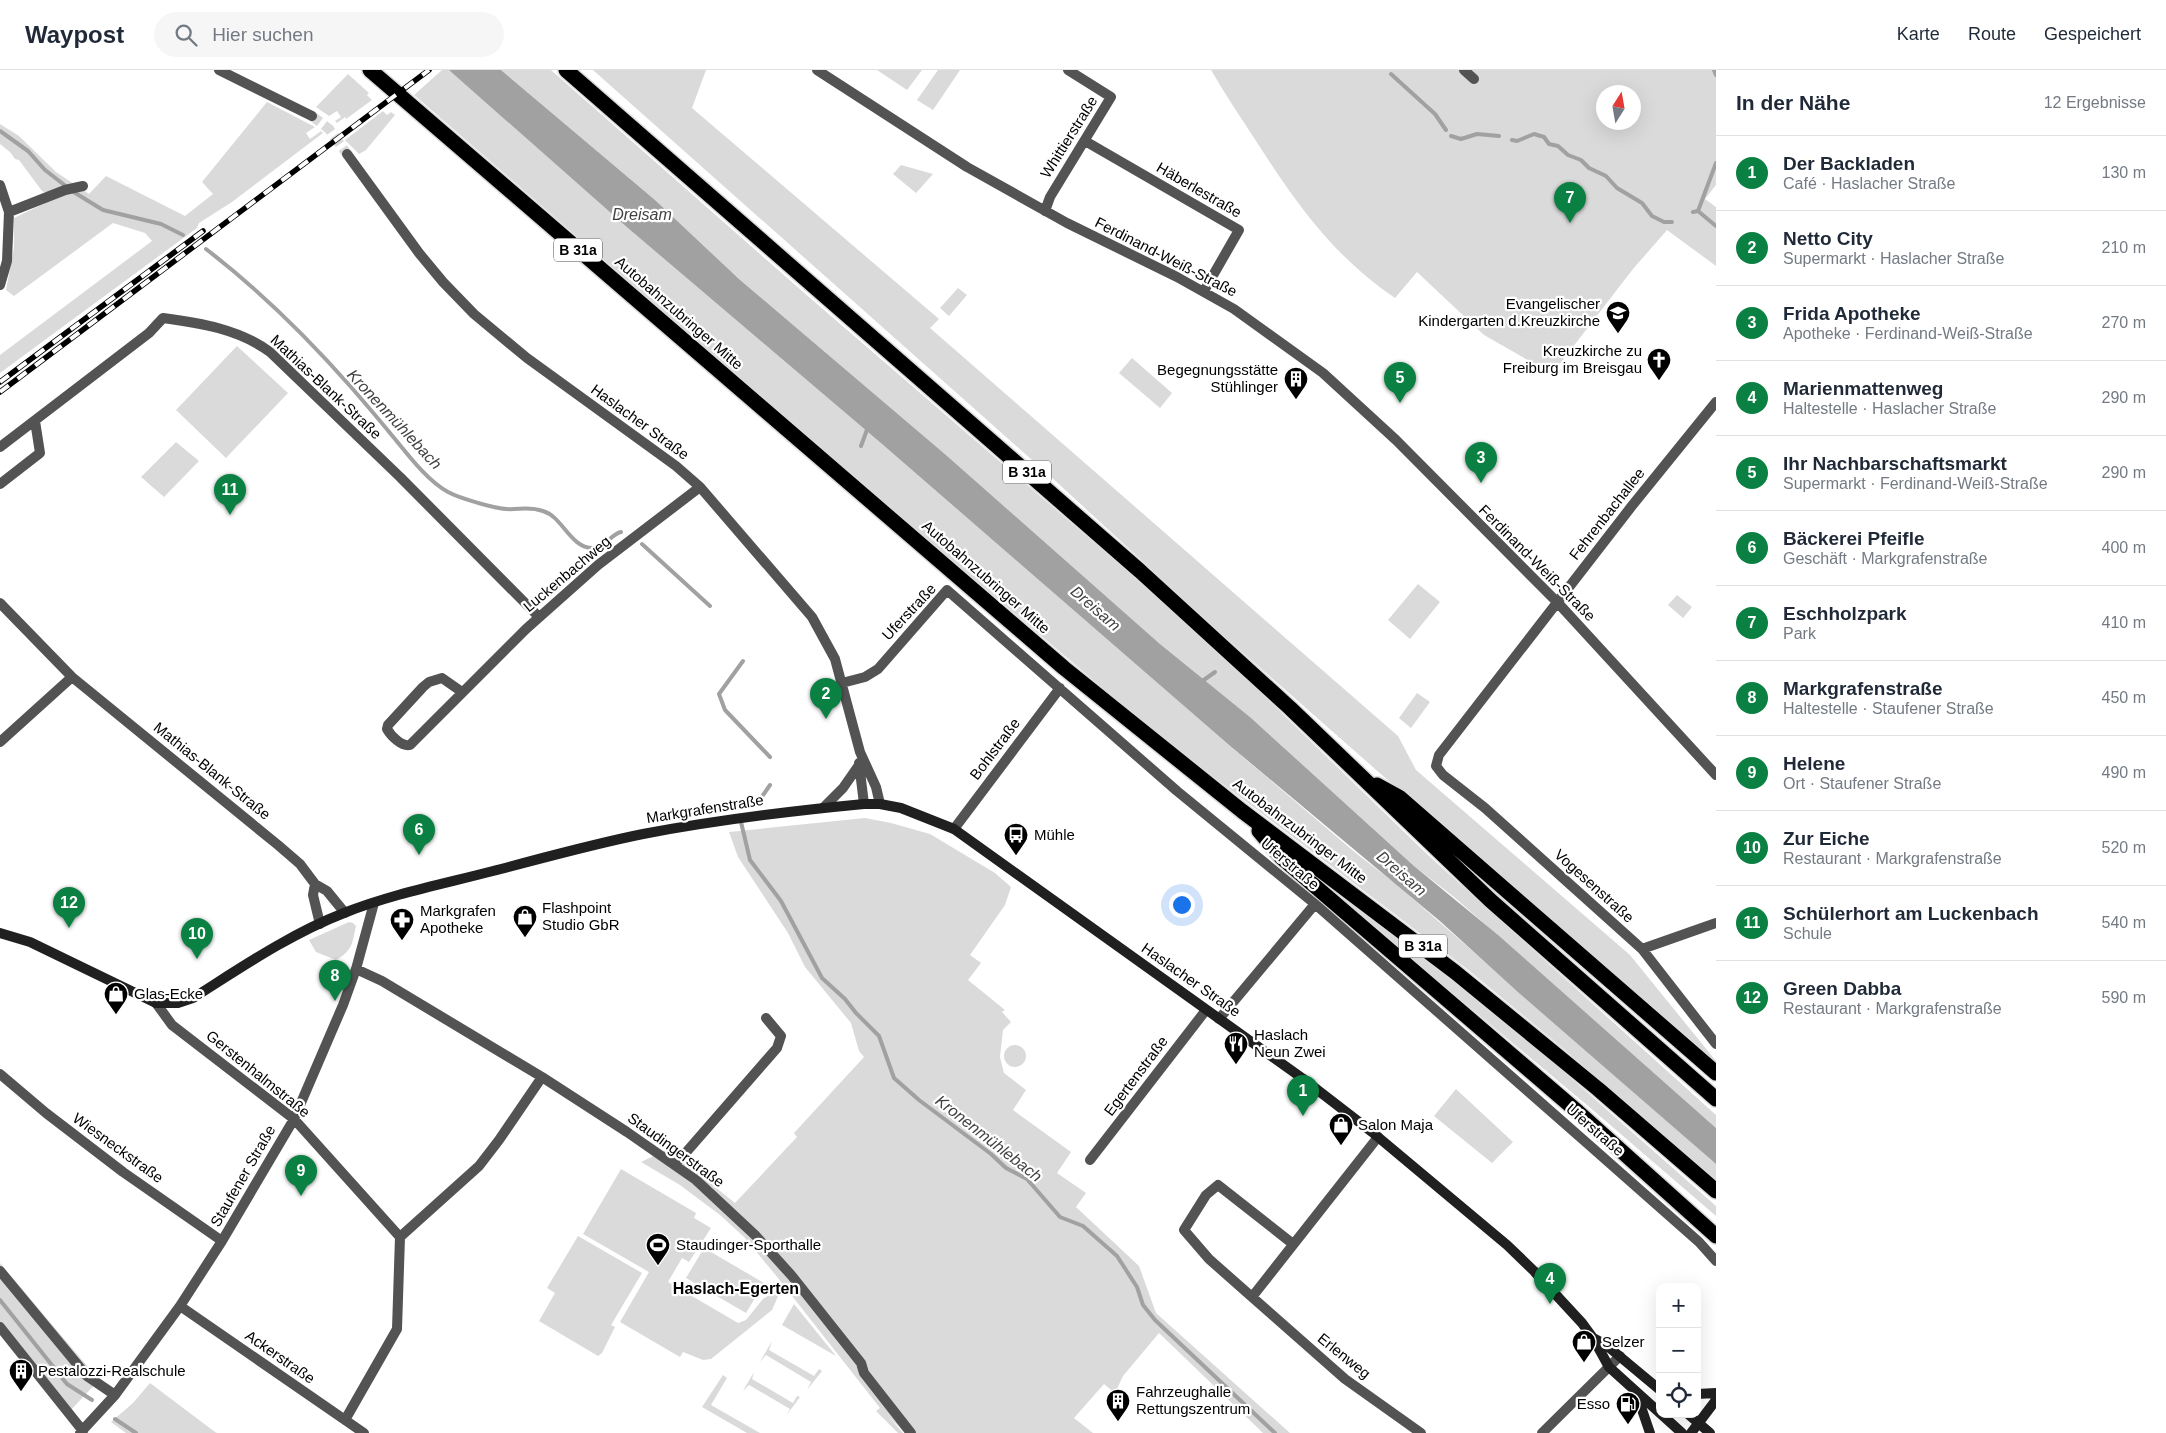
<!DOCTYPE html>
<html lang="de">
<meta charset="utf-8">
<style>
body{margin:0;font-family:Helvetica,sans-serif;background:#f6f6f7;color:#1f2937}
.controls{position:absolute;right:15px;bottom:15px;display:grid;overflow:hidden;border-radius:10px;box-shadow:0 5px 20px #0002}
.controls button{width:45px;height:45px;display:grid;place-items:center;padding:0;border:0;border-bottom:1px solid #e0e1e3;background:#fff;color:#1f2937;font:25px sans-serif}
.compass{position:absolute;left:1596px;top:15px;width:45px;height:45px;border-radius:50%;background:#fff;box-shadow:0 5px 20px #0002;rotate:11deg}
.you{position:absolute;left:1181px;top:834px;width:18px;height:18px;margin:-12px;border:4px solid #fff;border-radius:50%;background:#1a73e8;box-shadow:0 0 0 8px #1a73e833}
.badge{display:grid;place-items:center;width:32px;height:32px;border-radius:50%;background:#0b8043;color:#fff;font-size:16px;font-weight:700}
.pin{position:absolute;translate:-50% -41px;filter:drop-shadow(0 1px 2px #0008)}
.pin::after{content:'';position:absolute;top:26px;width:18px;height:15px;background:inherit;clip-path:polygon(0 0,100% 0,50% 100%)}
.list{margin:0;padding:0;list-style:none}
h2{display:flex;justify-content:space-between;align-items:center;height:65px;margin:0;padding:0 20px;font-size:21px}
h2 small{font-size:16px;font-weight:400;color:#747a83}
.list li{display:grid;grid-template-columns:32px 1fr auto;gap:15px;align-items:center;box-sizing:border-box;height:75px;padding:0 20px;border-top:1px solid #e0e1e3}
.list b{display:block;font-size:19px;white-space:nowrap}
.list p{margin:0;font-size:16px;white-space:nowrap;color:#747a83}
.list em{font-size:16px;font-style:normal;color:#747a83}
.icon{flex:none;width:28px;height:28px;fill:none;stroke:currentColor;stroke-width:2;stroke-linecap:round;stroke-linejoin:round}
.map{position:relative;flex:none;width:1716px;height:1363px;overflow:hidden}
header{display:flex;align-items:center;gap:30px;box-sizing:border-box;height:70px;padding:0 25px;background:#fff;border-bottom:1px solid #e0e1e3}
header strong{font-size:24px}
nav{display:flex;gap:28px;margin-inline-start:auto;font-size:18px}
.search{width:350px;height:45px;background:#f6f6f7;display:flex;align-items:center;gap:12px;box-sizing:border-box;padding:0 18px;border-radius:28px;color:#747a83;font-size:19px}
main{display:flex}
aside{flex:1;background:#fff}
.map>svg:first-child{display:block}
.green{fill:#dadada;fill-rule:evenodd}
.water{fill:#a1a1a1}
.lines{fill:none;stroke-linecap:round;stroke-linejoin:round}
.stream{stroke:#a1a1a1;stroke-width:4}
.street-tunnel{stroke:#d9d9d9;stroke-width:10;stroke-dasharray:10 5;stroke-linecap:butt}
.highway-casing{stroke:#dbdbdb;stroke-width:18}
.street{stroke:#535353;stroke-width:10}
.secondary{stroke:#202020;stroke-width:10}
.highway{stroke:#000;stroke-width:15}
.rail-casing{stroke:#000;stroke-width:5.5}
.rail{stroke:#fff;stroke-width:4;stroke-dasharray:11;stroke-linecap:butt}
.labels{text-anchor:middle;stroke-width:4.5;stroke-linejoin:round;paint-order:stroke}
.shield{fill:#fff;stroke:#4c4c4c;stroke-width:1}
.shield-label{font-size:14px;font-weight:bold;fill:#000}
.street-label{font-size:15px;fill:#000;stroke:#fff}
.poi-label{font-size:15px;fill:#000;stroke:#fff;text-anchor:start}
.water-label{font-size:16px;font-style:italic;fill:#424242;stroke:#fff}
.neighbourhood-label{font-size:16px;font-weight:bold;fill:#000;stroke:#fff}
</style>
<header>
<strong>Waypost</strong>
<div class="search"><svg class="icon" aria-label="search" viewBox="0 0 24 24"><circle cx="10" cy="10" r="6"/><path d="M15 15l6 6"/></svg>Hier suchen</div>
<nav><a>Karte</a><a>Route</a><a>Gespeichert</a></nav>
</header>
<main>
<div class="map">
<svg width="1716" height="1363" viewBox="0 0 1716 1363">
<rect width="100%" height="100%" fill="#fff"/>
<path class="green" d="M442,0H449L459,8L629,159L882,374L1229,675L1357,784L1396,814L1716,1094V1110L1565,980L1467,899L1157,664L868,419L414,25Z
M501,0H551L802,221L1200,564L1428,785L1716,1045V1058L1454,827L1414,796L1250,647L1160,574L946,385L739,209L655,130Z
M593,0H706L692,38L939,249L930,258L1398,666L1416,700L1630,885L1716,991V994L1608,904L1215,558L1049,405Z
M877,0H922L907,20Z
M938,0H960L933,40L917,30Z
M1211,0H1716V115L1705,129L1716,137V196L1667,160L1633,199L1552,304L1484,265L1417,202L1395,228C1333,186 1296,133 1256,71C1241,48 1225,24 1211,0ZM1604,22H1634V52H1604Z
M348,4L369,23L367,25L372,30L346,49L345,47L337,53L335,51L341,47L337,41L329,46L316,37Z
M267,32L315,57L306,63L310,69L321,61L323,63L232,132L199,153L197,158L0,303V285L152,171L145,163L113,153L14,226L6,220L14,178V148L58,127L42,121L19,90L15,89L10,82L0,74V54L19,66L56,102L89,124L106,106L185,146L213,124L202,112Z
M383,41L387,45L391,42L395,45L366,80L359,84L345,70Z
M901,95L933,104L916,123L893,104Z
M958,218L967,225L949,246L940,238Z
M237,276L288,323L226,388L176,340Z
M1132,288L1172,323L1160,338L1119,303Z
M176,372L199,391L164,427L141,407Z
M1418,514L1440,532L1410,569L1388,550Z
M1677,525L1692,537L1683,548L1668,535Z
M1417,623L1430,632L1411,658L1399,648Z
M865,748L891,753L930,764L995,803L1011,817L1005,835L970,885L981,893L968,910L1005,940L1002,942L1011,952L1003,960L1000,987L1004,1003L1026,1020L1013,1040L1071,1082L1057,1103L1086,1123L1076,1137L1139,1196L1156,1243L1290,1363H1263L1159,1263L1123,1306L1115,1323L1104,1314L1074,1348L1093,1363H905L887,1345L903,1363H898L876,1341L880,1338L778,1208L744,1167L720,1145L680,1115L641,1092L668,1079L735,1133L797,1067L794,1063L864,987L859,981L851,953L805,897L788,863L738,787L729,762Z
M1338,823L1521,964L1716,1136V1146L1587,1035L1336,826Z
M349,852L353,853L356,856C352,874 353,880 336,890L316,882L309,870Z
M1004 986a11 11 0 1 1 22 0a11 11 0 1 1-22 0Z
M1456,1019L1513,1072L1492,1093L1434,1046Z
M621,1099L696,1143L694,1148L711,1158L689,1192L682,1188L668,1212L738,1253L746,1250L763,1229L782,1217L772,1240L711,1289L703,1290L683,1282L680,1287L620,1252L649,1202L583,1164Z
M578,1166L642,1203L611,1255L615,1257L602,1283L598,1286L539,1251L555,1223L547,1218Z
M704,1178L764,1213L746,1243L686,1208Z
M0,1193L99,1310L70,1341L0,1252Z
M794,1234L836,1286L782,1255Z
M772,1271L769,1280L814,1306L819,1299L822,1301L807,1320L811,1312L766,1285L760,1292Z
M754,1302L752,1309L793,1333L797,1326L800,1327L786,1346L790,1339L749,1315L743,1321Z
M723,1305L727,1308L711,1335L760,1363H747L702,1337Z
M150,1313L215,1362L217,1363H126L111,1352L133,1333Z"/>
<path class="water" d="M449,0H501L655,130L739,209L946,385L1160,574L1250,647L1414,796L1498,865L1716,1058V1094L1519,923L1441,852L1229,675L882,374L629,159Z"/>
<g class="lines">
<path class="stream" d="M1714,0L1716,5
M1391,4L1435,44L1446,60
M0,61L28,81L45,100L67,117
M1451,66L1461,69L1477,64L1499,66
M1512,70L1517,71L1534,64L1544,67L1549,74L1558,76L1568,85L1581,90L1589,98L1606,106L1617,118L1642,133L1652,146L1664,152H1672
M72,121L103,140L161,154L183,165
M1698,141L1716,93
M1693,142L1698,141L1716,156
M206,179C258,219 307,267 351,317C364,332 377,347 390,363C406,382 426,410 448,422C459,428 493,438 506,439C520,440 528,436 543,441C563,447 570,478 593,478C605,478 611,464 621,462
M861,376L868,357
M642,474L710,536
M743,591L719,624L725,640L770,687
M1201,612L1215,602
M761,728L770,715
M741,752L750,790L781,831L822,908L845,929L856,943L879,966L894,1008L919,1030L991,1084L1006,1098L1027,1109L1060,1147L1083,1156L1117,1186L1137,1217L1143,1235L1155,1250L1275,1363
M0,1230L67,1314L92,1330
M115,1349L136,1363"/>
<path class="street-tunnel" d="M312,46L329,59L347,84"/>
<defs>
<path id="highway" d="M370,0L1064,598L1242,741L1455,902L1598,1019L1716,1121
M566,0L1140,501L1290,638L1490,830L1716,1029
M1377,715L1399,727L1716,1003
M1259,761L1281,787L1578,1042L1716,1166"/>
</defs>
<use href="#highway" class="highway-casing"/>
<path class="street" d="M219,0L312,46
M817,0L967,97L1067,153L1177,207L1234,239L1323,303L1396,370L1558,533L1716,705
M1464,0L1474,9
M1085,71L1239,160L1204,221
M347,84L419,183L443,212L474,244L527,288L676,396L700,417L812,547L835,589L860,682L876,717L880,734
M0,115L9,142L7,191L0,215
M1045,141L1050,127L1111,27L1068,0
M9,142L65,120L83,116
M1716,332L1631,437L1439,685L1436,696L1443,705L1485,738L1642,879L1716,974
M0,377L149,263L163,248C200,253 239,259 270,282L400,407L539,547
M0,414L40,383L35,351
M0,533L72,607L278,775L300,794L315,814L327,821L345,843
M842,613L865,607L878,599L947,520L1177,721L1315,834L1588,1074L1699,1172L1716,1191
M462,622L442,608L429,612L423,617L388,655L387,659C391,666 402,677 410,675L526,559L598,495L700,417
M0,672L72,607
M859,693L864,734
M823,738L843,718L859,695
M954,759L1060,618
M315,814L313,825L320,854
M1642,879L1716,853
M356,899L382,911L542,1007L627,1062L696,1110L756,1166L792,1206L861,1293L864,1303L911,1363
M156,933L172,955L294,1049L400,1167
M1219,949L1315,834
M0,1004L46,1043L123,1102L222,1171
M1090,1090L1206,940
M675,1095L777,978L781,966L766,948
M1293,1174L1218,1115L1206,1125L1184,1160L1209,1189L1252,1227L1378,1067
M0,1201L87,1306L115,1325
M1252,1227L1345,1309L1421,1363
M180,1236L364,1363
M0,1257L83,1361
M345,1350L397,1259L400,1167L479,1096L499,1070L542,1007
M80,1363L115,1325L180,1236L222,1171L294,1049L343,935L356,899L374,833
M1542,1363L1620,1286"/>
<path class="secondary" d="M0,863L30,872L156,933H178L193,928C242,897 290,864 344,843C392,824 443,814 493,801C543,788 593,774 643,764C717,750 790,741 864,734H880L901,738L954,759L1302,1008L1372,1062L1507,1175L1534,1201L1582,1253L1593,1268L1609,1297L1682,1363
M1593,1268L1606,1275L1660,1320
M1697,1324L1716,1323
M1637,1325L1650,1363
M1688,1344L1710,1363
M1691,1363L1716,1330"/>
<use href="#highway" class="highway"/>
<defs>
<path id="rail" d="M0,312L203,161
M0,322L429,0"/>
</defs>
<use href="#rail" class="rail-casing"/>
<use href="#rail" class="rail"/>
</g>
<defs>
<symbol id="school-pin" viewBox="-11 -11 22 30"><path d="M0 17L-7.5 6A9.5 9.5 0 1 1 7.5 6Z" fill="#000" stroke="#fff"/><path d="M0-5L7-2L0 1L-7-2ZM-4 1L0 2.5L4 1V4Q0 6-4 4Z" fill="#fff"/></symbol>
<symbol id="church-pin" viewBox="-11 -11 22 30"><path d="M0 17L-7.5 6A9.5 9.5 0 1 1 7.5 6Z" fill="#000" stroke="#fff"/><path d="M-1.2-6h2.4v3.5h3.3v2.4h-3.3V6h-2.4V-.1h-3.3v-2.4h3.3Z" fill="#fff"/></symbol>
<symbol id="building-pin" viewBox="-11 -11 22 30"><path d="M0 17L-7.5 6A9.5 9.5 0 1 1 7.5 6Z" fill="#000" stroke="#fff"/><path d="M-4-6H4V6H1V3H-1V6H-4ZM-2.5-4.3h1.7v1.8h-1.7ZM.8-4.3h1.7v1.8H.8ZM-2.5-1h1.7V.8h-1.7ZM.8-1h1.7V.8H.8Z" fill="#fff"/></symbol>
<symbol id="bus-pin" viewBox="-11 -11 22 30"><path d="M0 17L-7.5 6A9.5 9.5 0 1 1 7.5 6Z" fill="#000" stroke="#fff"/><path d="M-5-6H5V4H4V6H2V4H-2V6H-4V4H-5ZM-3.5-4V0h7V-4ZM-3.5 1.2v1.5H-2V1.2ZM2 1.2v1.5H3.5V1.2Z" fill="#fff"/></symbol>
<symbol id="shop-pin" viewBox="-11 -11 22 30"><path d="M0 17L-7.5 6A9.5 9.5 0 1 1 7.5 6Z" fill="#000" stroke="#fff"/><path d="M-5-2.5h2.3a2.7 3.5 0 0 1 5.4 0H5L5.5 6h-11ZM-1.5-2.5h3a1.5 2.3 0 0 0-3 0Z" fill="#fff"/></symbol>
<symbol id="pharmacy-pin" viewBox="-11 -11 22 30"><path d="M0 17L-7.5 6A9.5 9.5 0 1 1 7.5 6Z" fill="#000" stroke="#fff"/><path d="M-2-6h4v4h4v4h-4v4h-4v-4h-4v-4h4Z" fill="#fff"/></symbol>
<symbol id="restaurant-pin" viewBox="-11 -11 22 30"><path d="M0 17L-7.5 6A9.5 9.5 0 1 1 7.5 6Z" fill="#000" stroke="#fff"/><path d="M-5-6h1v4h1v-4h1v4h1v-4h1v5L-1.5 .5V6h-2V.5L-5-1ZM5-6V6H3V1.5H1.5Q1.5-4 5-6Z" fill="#fff"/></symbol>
<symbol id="stadium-pin" viewBox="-11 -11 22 30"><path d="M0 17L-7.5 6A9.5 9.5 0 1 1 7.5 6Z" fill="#000" stroke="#fff"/><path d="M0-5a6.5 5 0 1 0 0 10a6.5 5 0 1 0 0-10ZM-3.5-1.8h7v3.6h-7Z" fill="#fff"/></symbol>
<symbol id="fuel-pin" viewBox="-11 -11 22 30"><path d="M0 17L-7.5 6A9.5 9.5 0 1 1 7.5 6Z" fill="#000" stroke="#fff"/><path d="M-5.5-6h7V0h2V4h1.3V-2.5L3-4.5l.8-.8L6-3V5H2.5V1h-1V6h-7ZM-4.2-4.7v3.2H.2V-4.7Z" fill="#fff"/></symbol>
</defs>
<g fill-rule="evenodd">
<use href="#school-pin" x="1604" y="229" width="28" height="38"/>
<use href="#church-pin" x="1645" y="276" width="28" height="38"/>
<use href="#building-pin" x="1282" y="295" width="28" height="38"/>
<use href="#bus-pin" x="1002" y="751" width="28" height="38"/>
<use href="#shop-pin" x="511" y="833" width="28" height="38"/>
<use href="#pharmacy-pin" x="388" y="836" width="28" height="38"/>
<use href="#shop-pin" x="102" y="910" width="28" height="38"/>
<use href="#restaurant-pin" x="1222" y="960" width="28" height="38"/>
<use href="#shop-pin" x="1327" y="1041" width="28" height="38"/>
<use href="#stadium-pin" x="644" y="1161" width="28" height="38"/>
<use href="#shop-pin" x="1570" y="1258" width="28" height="38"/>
<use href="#building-pin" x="7" y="1287" width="28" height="38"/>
<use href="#building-pin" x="1104" y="1317" width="28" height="38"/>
<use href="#fuel-pin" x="1614" y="1320" width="28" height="38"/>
</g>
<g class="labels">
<g class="shield">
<rect x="554" y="168.5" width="48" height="23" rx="4"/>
<rect x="1003" y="390.5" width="48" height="23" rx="4"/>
<rect x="1399" y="864.5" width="48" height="23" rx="4"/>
</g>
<g class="shield-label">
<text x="578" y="185">B 31a</text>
<text x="1027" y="407">B 31a</text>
<text x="1423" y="881">B 31a</text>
</g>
<g class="street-label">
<text transform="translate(1069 67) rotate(-58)" y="5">Whittierstraße</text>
<text transform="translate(1199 120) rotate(30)" y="5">Häberlestraße</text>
<text transform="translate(1166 187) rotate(27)" y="5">Ferdinand-Weiß-Straße</text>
<text transform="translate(679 243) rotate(41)" y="5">Autobahnzubringer Mitte</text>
<text transform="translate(326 317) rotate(43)" y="5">Mathias-Blank-Straße</text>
<text transform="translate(640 352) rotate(36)" y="5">Haslacher Straße</text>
<text transform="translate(1607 444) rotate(-52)" y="5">Fehrenbachallee</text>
<text transform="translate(1537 493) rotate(45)" y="5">Ferdinand-Weiß-Straße</text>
<text transform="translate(567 504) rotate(-40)" y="5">Luckenbachweg</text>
<text transform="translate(986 507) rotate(41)" y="5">Autobahnzubringer Mitte</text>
<text transform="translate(909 542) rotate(-47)" y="5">Uferstraße</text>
<text transform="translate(995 679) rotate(-53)" y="5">Bohlstraße</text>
<text transform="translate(212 701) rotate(39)" y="5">Mathias-Blank-Straße</text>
<text transform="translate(705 739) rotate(-9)" y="5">Markgrafenstraße</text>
<text transform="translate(1300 761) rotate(37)" y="5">Autobahnzubringer Mitte</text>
<text transform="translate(1290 794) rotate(40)" y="5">Uferstraße</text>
<text transform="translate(1594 816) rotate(42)" y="5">Vogesenstraße</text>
<text transform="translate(1191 910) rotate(35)" y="5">Haslacher Straße</text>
<text transform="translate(258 1004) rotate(39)" y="5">Gerstenhalmstraße</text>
<text transform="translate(1136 1006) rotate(-53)" y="5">Egertenstraße</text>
<text transform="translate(1595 1060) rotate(41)" y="5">Uferstraße</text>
<text transform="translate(118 1078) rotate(36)" y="5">Wiesneckstraße</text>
<text transform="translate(676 1080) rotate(36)" y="5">Staudingerstraße</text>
<text transform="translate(243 1106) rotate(-60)" y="5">Staufener Straße</text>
<text transform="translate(1344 1286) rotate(39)" y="5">Erlenweg</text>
<text transform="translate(280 1287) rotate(35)" y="5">Ackerstraße</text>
</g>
<g class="poi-label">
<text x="1600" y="239" text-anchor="end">Evangelischer<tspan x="1600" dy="17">Kindergarten d.Kreuzkirche</tspan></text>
<text x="1642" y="286" text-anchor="end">Kreuzkirche zu<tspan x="1642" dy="17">Freiburg im Breisgau</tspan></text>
<text x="1278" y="305" text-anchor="end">Begegnungsstätte<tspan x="1278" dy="17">Stühlinger</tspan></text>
<text x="1034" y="770">Mühle</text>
<text x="542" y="843">Flashpoint<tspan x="542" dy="17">Studio GbR</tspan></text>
<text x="420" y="846">Markgrafen<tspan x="420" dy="17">Apotheke</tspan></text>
<text x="134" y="929">Glas-Ecke</text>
<text x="1254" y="970">Haslach<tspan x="1254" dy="17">Neun Zwei</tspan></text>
<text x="1358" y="1060">Salon Maja</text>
<text x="676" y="1180">Staudinger-Sporthalle</text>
<text x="1602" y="1277">Selzer</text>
<text x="38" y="1306">Pestalozzi-Realschule</text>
<text x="1136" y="1327">Fahrzeughalle<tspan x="1136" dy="17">Rettungszentrum</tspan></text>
<text x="1610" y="1339" text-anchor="end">Esso</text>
</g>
<g class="water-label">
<text x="642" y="150">Dreisam</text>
<text transform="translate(395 349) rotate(47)" y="6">Kronenmühlebach</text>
<text transform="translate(1096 538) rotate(41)" y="6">Dreisam</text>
<text transform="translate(1402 803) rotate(41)" y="6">Dreisam</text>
<text transform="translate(989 1068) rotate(38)" y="6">Kronenmühlebach</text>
</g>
<g class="neighbourhood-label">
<text x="736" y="1224">Haslach-Egerten</text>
</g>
</g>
</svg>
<div class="controls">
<button>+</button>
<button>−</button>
<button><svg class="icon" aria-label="locate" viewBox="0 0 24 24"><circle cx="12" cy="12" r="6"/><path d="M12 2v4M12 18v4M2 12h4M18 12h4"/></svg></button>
</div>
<svg class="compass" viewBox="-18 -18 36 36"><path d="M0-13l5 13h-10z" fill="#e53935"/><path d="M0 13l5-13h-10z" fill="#747a83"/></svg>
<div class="you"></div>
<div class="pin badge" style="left:1303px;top:1046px">1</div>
<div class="pin badge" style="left:826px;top:649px">2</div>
<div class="pin badge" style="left:1481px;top:413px">3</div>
<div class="pin badge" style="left:1550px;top:1234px">4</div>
<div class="pin badge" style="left:1400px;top:333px">5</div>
<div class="pin badge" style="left:419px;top:785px">6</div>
<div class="pin badge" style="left:1570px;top:153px">7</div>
<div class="pin badge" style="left:335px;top:931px">8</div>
<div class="pin badge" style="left:301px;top:1126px">9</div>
<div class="pin badge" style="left:197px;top:889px">10</div>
<div class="pin badge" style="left:230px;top:445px">11</div>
<div class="pin badge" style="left:69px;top:858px">12</div>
</div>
<aside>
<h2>In der Nähe<small>12 Ergebnisse</small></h2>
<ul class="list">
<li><span class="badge">1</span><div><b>Der Backladen</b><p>Café · Haslacher Straße</p></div><em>130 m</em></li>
<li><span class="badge">2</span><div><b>Netto City</b><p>Supermarkt · Haslacher Straße</p></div><em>210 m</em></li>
<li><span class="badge">3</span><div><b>Frida Apotheke</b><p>Apotheke · Ferdinand-Weiß-Straße</p></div><em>270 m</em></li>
<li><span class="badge">4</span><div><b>Marienmattenweg</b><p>Haltestelle · Haslacher Straße</p></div><em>290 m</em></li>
<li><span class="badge">5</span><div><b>Ihr Nachbarschaftsmarkt</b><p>Supermarkt · Ferdinand-Weiß-Straße</p></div><em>290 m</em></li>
<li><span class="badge">6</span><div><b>Bäckerei Pfeifle</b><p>Geschäft · Markgrafenstraße</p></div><em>400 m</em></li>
<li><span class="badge">7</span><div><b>Eschholzpark</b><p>Park</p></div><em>410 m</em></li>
<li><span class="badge">8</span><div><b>Markgrafenstraße</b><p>Haltestelle · Staufener Straße</p></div><em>450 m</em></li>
<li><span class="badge">9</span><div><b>Helene</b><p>Ort · Staufener Straße</p></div><em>490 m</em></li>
<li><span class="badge">10</span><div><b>Zur Eiche</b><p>Restaurant · Markgrafenstraße</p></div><em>520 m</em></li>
<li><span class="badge">11</span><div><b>Schülerhort am Luckenbach</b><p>Schule</p></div><em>540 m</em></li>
<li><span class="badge">12</span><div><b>Green Dabba</b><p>Restaurant · Markgrafenstraße</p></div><em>590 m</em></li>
</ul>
</aside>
</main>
